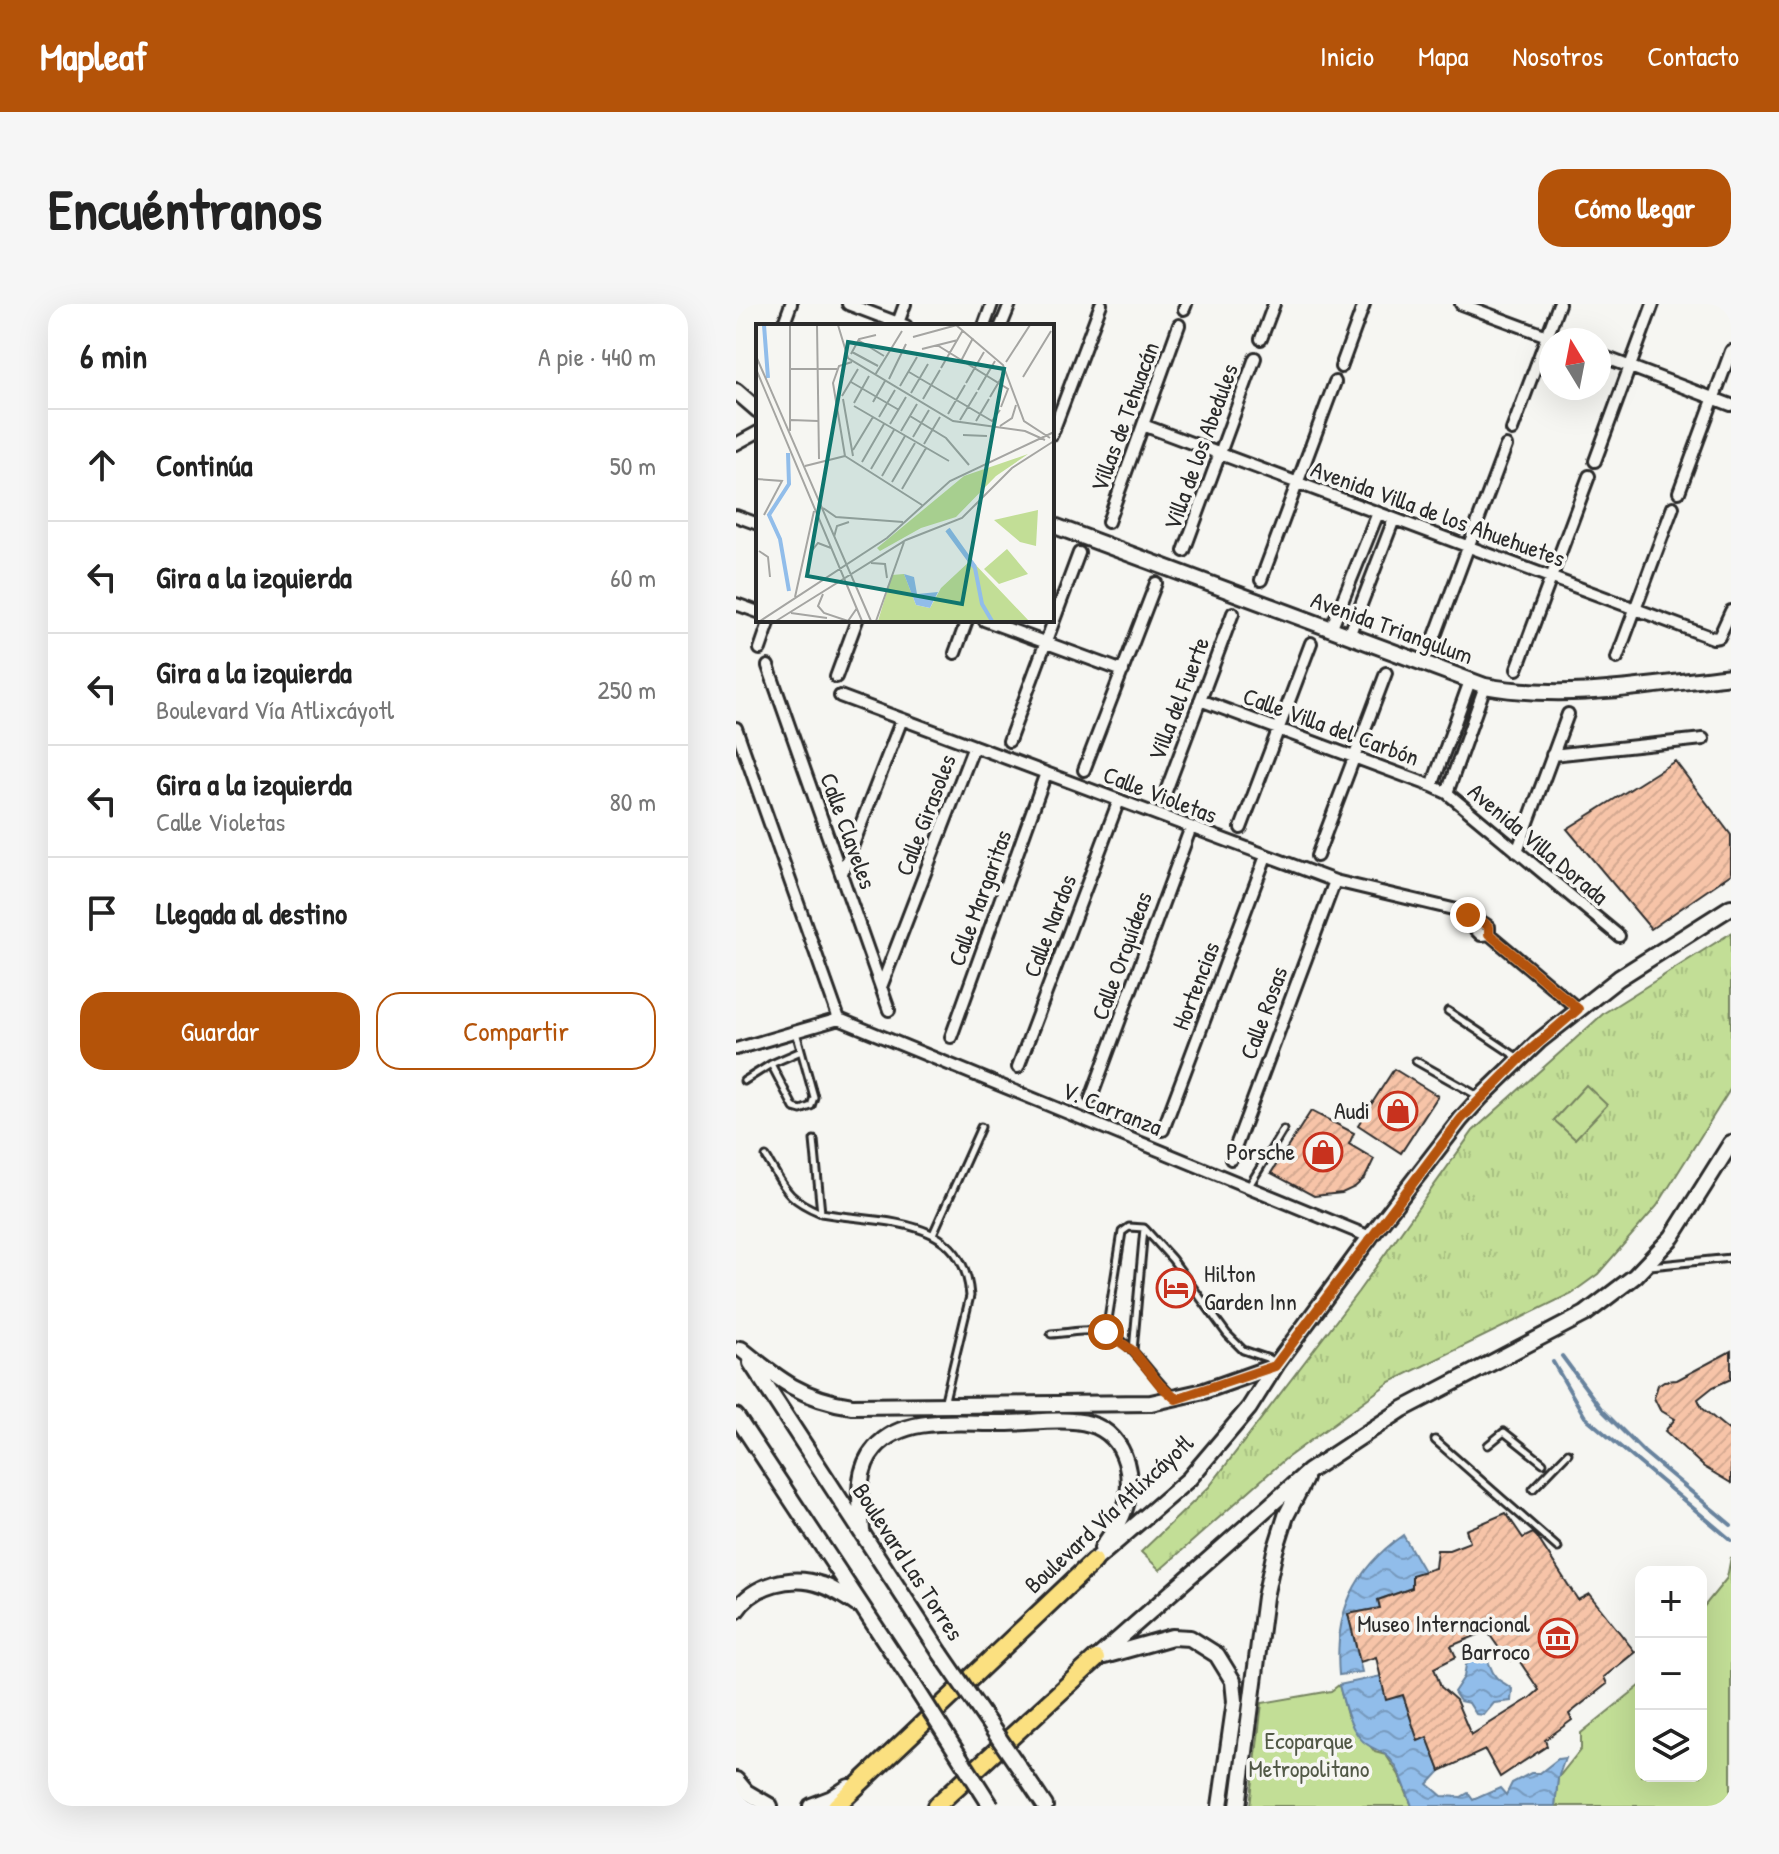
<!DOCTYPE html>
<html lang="es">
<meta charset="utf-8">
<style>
body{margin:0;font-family:"Patrick Hand",sans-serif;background:#f6f6f6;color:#222}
.controls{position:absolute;right:24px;bottom:24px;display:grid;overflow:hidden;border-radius:16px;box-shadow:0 8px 32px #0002}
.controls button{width:72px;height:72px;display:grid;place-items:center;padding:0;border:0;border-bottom:2px solid #e0e0e0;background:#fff;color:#222;font:40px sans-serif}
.compass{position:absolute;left:803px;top:24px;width:72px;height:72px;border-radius:50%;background:#fff;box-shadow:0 8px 32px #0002;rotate:350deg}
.stop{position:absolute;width:24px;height:24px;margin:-18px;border:6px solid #b45309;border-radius:50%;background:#fff}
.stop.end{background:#b45309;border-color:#fff;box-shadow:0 2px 8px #0008}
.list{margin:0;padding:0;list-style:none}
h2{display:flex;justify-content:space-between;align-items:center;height:104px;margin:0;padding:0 32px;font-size:34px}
h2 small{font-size:26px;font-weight:400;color:#767676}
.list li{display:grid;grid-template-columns:52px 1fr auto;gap:24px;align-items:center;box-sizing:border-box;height:112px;padding:0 32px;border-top:2px solid #e0e0e0}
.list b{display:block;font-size:30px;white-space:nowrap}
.list p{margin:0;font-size:26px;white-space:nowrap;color:#767676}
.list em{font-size:26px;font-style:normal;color:#767676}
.actions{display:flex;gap:16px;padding:24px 32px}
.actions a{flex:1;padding:18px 0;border:2px solid #b45309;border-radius:24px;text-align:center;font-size:28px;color:#b45309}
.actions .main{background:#b45309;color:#fff}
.icon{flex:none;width:44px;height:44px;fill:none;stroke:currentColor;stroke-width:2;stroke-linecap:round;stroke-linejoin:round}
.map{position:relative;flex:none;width:995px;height:1502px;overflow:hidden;border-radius:24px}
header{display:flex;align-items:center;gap:48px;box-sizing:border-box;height:112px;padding:0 40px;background:#b45309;color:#fff}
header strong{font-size:38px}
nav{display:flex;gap:44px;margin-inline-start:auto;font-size:28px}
.intro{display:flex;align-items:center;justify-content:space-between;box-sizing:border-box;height:192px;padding:0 48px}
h1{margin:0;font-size:56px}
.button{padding:20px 36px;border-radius:24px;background:#b45309;color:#fff;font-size:28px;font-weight:700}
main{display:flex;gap:48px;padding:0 48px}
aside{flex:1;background:#fff;border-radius:24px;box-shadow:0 8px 32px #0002}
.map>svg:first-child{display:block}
.grass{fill:url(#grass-tufts);stroke:#768460;stroke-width:2}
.park{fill:#c2de96;stroke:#768460;stroke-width:2}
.water{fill:url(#water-waves);stroke:#68839e;stroke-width:2}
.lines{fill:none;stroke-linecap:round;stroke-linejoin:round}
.stream{stroke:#68839e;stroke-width:4}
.building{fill:url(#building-hatch);stroke:#2b2b2b;stroke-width:2;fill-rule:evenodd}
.lane-casing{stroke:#2b2b2b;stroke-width:11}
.street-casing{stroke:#2b2b2b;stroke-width:16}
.secondary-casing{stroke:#2b2b2b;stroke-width:20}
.primary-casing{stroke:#2b2b2b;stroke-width:22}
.lane{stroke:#f6f6f2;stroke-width:5}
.street{stroke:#f6f6f2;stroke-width:10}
.secondary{stroke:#f6f6f2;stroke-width:14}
.primary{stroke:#fbe080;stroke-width:16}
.secondary-bridge-casing{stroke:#2b2b2b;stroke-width:20;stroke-linecap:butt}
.secondary-bridge{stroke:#f6f6f2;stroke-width:14}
.route{stroke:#b45309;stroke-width:10}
.labels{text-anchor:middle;stroke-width:7;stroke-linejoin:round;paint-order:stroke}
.street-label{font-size:24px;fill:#2b2b2b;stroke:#f6f6f2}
.poi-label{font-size:24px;fill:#2b2b2b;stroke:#f6f6f2;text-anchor:end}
.park-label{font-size:24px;fill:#515846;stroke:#f6f6f2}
.inset-river{fill:none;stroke:#91bdea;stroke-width:4}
.inset-road{fill:none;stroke:#a5a5a2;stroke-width:2}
.view{fill:#0f766e;fill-opacity:0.15;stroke:#0f766e;stroke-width:4}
.inset-edge{fill:none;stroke:#2b2b2b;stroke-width:4}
</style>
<header>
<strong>Mapleaf</strong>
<nav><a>Inicio</a><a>Mapa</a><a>Nosotros</a><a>Contacto</a></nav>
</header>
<div class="intro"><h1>Encuéntranos</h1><a class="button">Cómo llegar</a></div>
<main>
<aside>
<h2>6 min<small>A pie · 440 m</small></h2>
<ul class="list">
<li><svg class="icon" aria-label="ahead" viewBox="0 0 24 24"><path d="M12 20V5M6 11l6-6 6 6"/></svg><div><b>Continúa</b></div><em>50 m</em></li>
<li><svg class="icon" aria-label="left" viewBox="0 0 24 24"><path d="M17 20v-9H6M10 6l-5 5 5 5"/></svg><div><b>Gira a la izquierda</b></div><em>60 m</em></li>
<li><svg class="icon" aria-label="left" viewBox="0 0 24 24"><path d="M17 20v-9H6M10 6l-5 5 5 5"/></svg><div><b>Gira a la izquierda</b><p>Boulevard Vía Atlixcáyotl</p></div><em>250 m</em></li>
<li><svg class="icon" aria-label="left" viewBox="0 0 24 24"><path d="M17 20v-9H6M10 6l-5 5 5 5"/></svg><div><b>Gira a la izquierda</b><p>Calle Violetas</p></div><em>80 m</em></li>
<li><svg class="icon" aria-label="arrive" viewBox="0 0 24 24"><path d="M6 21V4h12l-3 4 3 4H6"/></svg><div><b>Llegada al destino</b></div></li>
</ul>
<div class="actions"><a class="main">Guardar</a><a>Compartir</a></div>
</aside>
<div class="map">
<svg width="995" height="1502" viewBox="0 0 995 1502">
<defs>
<pattern id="grass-tufts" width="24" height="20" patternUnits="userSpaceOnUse" patternTransform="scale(2)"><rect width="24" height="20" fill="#c2de96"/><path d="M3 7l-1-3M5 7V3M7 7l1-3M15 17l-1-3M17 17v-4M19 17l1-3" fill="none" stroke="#a7bf81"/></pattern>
<pattern id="water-waves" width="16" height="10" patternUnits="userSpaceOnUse" patternTransform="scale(2)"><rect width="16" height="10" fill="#91bdea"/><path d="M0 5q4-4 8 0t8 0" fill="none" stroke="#779abe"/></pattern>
<pattern id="building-hatch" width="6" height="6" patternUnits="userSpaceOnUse" patternTransform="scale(2)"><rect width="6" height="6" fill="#f7c4a8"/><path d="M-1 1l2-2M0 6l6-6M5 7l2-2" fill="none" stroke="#d4a991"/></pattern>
</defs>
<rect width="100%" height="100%" fill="#f6f6f2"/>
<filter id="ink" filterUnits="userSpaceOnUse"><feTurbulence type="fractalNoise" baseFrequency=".0125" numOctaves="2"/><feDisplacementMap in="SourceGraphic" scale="16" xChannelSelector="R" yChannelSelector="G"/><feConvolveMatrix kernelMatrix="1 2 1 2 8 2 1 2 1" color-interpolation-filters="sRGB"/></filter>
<g filter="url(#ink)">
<path class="grass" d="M995,629V784L921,902L862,970L836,989L654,1078L548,1156L424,1266L405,1248L473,1183L622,988L737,827L868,709Z"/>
<path class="park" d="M850,781L871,801L839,835L818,816Z
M995,1253V1502H819L822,1474L845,1445V1429L905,1381V1472H965V1306L991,1274Z
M603,1381L611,1411L639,1448L650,1451L663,1471L676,1502H514L526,1399L595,1387Z"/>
<path class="water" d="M667,1231L688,1267L676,1284L642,1296L644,1304L612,1310L626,1368L603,1371C598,1310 617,1266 667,1231Z
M740,1351C758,1353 751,1367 763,1376C767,1379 772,1381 776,1385L775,1397L758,1399L748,1411L740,1410L733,1399L724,1397L718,1388L728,1373L730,1361Z
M645,1372L667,1391L682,1437L691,1433L704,1467L692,1480L706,1492L725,1493L732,1489L737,1496L764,1484L770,1491L776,1479L795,1469H804L822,1455L829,1454L822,1474L819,1502H676C670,1487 664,1462 650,1451C641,1445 631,1443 624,1434C612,1420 608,1399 603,1381Z"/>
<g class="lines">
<path class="stream" d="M826,1052L866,1106L908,1148L995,1221
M817,1058L849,1113L995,1236"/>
</g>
<path class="building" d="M939,457L995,531V570L915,625L831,525Z
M658,765L702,792L665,849L622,821Z
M575,807L618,829L613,840L638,855L629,874L619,883L606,889L578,892L535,869Z
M995,1047V1075L977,1083L962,1095L966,1104L995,1128V1179L968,1163L929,1127L939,1115L924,1106L918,1094L922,1081L928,1077L941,1076Z
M770,1209L787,1234L797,1229L801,1233L842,1296L853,1290L899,1348L868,1373L871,1380L833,1410L836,1416L809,1436L811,1442L764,1473L749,1446L704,1467L691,1433L682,1437L667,1391L650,1396L640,1353L624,1358L612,1310L644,1304L642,1296L676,1284V1271L699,1264L701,1246H713L734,1238L730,1226ZM751,1327L772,1357L782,1355L803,1386L794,1394L735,1431L720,1396L705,1383L698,1364L720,1353L715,1342Z"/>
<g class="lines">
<defs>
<path id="lane" d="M712,707L781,753
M680,757L742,792
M35,760L58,804L65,806L75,802L78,793L60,728
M8,777L35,760L65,747
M78,836L85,909C146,920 228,910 234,992L208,1100
M30,853C49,884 49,894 85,909
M513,882L547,826
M409,925L436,955L491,1030L507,1046L539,1057
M197,930L245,823
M914,962L995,954
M370,1028L386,928L393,923L408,924L397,1047
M315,1030C331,1029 350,1025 366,1027C393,1032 416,1074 437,1092
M699,1136L822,1244
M752,1141L768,1128L807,1159
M797,1185L832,1149"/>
<path id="street" d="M112,0L170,22
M725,0L822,36
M448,5L450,0
M162,19L169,0
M47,22L55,0
M248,22L256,0
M265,22L274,0
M525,35L538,0
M863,51L995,101
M605,63L628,0
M407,121L977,334L983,333L995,307
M776,126L823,0
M316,130L365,0
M0,140L22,128
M859,157L917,0
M943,188L995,47
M0,212L22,220
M372,218L443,21
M448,247L519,54
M525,276L599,78
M0,300L22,308
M248,316L387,367
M595,325L642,209
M613,332L658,215
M696,340L770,142
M24,345L34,316
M219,349L231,316
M881,354L937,203
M32,362L153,706
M781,365L853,172
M100,373L121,316
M104,392L599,577L721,606C732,612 743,615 753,623V630L842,705
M464,396L696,482L711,489L883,632
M0,424L103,715
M273,437L343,249
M816,451L967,435
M348,466L420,279
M696,482L734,377
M711,489L749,382
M427,495L497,309
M505,524L575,339
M781,548L832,410
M581,552L650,369
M106,569L166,415
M734,614L736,622L745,631L753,630
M145,683L238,442
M103,715L634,933
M215,733L310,469
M0,745L103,715
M282,763L383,496
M355,794L455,523
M427,826L530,552
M495,855L599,577"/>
<path id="secondary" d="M0,87L22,106
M316,221L749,382C831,397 913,381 995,372
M5,1045C43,1076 67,1095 116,1102L415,1099L468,1087L539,1062
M15,1059L205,1350
M0,1112L174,1375
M126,1227C124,1199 119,1166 139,1144C168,1110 227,1120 268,1119C294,1119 328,1113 354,1120C392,1131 401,1179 386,1212C381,1223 373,1233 366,1244
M358,1257L453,1175L513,1104L542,1058L634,933L725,815L745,793L803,737L883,674L995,603
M0,1307C18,1280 56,1270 86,1281C98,1285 109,1293 120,1300
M368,1352L436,1333L454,1334L481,1351L497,1377L499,1397L484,1502
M360,1355L573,1167L667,1105L849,1010L899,972L936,933L995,839
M291,1475L309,1502
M0,1476L10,1488L34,1502
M75,1502L96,1494L113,1483
M502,1502L529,1293L539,1247L550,1212L569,1175"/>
<path id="primary" d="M100,1502L358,1257
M200,1502L360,1355"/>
</defs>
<use href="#lane" class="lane-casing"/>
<use href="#street" class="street-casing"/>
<use href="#secondary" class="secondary-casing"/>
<use href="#primary" class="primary-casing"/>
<use href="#lane" class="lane"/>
<use href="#street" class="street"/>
<use href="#secondary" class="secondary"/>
<use href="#primary" class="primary"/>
<defs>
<path id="secondary-bridge" d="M205,1350L291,1475
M174,1375L255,1502"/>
</defs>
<use href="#secondary-bridge" class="secondary-bridge-casing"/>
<use href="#secondary-bridge" class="secondary-bridge"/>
</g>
</g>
<g class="lines" filter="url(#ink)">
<path class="route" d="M370,1028L397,1047L424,1081L440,1095L539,1062L725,815L784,755L842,705L753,630V623L744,615L732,611"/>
</g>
<defs>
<symbol id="shop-ring" viewBox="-11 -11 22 22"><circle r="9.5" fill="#f6f6f2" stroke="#c8321e" stroke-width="1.5"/><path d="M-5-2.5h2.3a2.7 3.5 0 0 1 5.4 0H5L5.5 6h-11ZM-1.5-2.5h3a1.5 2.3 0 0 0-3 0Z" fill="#c8321e"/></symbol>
<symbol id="hotel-ring" viewBox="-11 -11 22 22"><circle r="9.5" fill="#f6f6f2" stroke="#c8321e" stroke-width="1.5"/><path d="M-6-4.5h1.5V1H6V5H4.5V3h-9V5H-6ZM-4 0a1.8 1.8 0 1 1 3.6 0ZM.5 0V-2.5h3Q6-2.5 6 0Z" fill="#c8321e"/></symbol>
<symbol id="museum-ring" viewBox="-11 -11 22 22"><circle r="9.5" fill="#f6f6f2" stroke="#c8321e" stroke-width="1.5"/><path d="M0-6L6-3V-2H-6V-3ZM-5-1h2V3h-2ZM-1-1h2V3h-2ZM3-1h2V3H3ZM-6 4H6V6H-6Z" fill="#c8321e"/></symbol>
</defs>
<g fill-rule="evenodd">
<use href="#shop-ring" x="640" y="785" width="44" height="44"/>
<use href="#shop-ring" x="565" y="826" width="44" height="44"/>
<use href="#hotel-ring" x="418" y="962" width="44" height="44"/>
<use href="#museum-ring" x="800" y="1312" width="44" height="44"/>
</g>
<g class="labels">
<g class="street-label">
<text transform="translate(389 113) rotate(-70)" y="8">Villas de Tehuacán</text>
<text transform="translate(465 143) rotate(-70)" y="8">Villa de los Abedules</text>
<text transform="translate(702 210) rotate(20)" y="8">Avenida Villa de los Ahuehuetes</text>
<text transform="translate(656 324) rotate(20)" y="8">Avenida Triangulum</text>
<text transform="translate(443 395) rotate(-69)" y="8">Villa del Fuerte</text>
<text transform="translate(595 423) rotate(20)" y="8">Calle Villa del Carbón</text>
<text transform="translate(424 491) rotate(21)" y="8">Calle Violetas</text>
<text transform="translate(190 511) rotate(-69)" y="8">Calle Girasoles</text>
<text transform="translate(112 527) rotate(70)" y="8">Calle Claveles</text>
<text transform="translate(802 540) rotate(40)" y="8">Avenida Villa Dorada</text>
<text transform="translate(244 594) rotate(-70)" y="8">Calle Margaritas</text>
<text transform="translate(314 622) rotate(-69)" y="8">Calle Nardos</text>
<text transform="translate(386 652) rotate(-70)" y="8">Calle Orquídeas</text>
<text transform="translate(460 682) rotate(-69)" y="8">Hortencias</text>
<text transform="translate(528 709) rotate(-70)" y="8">Calle Rosas</text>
<text transform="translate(376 805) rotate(22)" y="8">V. Carranza</text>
<text transform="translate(373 1210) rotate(-43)" y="8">Boulevard Vía Atlixcáyotl</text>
<text transform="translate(172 1258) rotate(57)" y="8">Boulevard Las Torres</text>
</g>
<g class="poi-label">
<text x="634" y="815">Audi</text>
<text x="559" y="856">Porsche</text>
<text x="468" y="978" text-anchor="start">Hilton<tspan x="468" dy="28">Garden Inn</tspan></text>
<text x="794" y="1328">Museo Internacional<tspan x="794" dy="28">Barroco</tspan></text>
</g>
<g class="park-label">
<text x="573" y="1445">Ecoparque<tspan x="573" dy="28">Metropolitano</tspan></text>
</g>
</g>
<g transform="translate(20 20)">
<rect width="298" height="298" fill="#f6f6f2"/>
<path d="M272,130L240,152L200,193L165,204L124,227L121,224L208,152Z" fill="#c2de96"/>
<path d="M282,186L280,222L264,218L238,196ZM251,225L272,250L243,260L228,245ZM215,236L273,297H122L136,251L148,250L160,281L174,284L185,264Z" fill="#c2de96"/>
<path d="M148,250L158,253L161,270L182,268L174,284L160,281Z" fill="#91bdea"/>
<path class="inset-river" d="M8,1L12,54M32,129L33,160L13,191L24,215L33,267M192,205L219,243M191,206L219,244L226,280L236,297"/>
<path class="inset-road" d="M34,1V107M61,1L63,135M82,1L92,34L197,97L269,107L289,116M200,1L247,41L268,97L294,114M157,13L201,1M102,16L128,32M181,21L252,65L245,83M166,25L202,16M96,28L122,42M95,30L103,15L120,11M0,32L115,297M205,37L217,14M250,38L274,1M185,44L207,6M0,45L106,297M35,45H81M153,48L236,97L244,86M119,51L146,7M267,53L295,7M133,55L150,20M95,58L143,86M210,59L228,28M144,62L161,33M222,66L239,37M155,69L172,40M86,72L102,45M234,73L247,51M87,75L97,132M167,75L184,46M117,78L129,57M98,79L113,52M98,82L193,137M192,90L209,61M154,92L190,114L213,141M123,93L139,66M35,96L62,97M204,96L221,68M220,97L233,75M134,100L150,73M244,102L256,94L260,81M145,107L161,80M207,111L231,112M157,113L173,86M168,120L184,93M97,126L117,93M89,132L77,59L83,42L96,38M89,132L166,181M106,138L128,100M49,142L89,132M115,145L138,106M126,152L149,112M0,155L26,157L8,191M136,158L159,119M146,165L170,124M67,184L80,193L147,198M78,213L81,202L93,198M3,227L12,233L14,253M54,229L62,219L75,224M115,239L129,240L131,254M67,270L62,282L68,289L92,297L101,284M39,273L58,187M35,289L71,294M4,297L131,214L194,157L298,108M20,297L150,216L206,194L256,144L298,117M120,297L148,218"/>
<path class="view" d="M92,18L248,45L206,280L51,252Z"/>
<rect width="298" height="298" class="inset-edge"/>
</g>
</svg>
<div class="controls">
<button>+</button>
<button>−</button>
<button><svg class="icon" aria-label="layers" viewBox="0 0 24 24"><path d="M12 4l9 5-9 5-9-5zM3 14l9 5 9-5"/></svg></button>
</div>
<svg class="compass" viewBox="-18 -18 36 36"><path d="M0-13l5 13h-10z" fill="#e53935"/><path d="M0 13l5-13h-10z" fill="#767676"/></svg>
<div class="stop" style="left:370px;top:1028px"></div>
<div class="stop end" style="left:732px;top:611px"></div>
</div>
</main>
